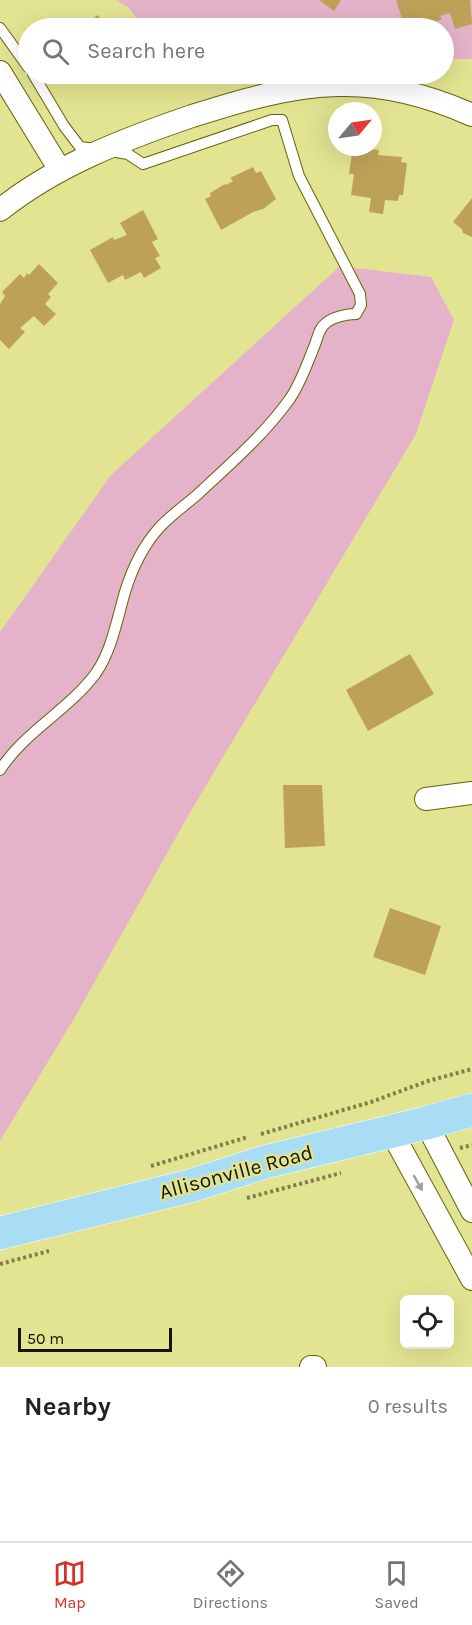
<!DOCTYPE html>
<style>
body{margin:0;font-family:Karla,sans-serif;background:#f2f2f2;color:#222}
.controls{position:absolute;right:18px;bottom:18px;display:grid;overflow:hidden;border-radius:9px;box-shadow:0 6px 24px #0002}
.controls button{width:54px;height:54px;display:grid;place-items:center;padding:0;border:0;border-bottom:2px solid #e0e0e0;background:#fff;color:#222;font:30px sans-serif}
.compass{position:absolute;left:328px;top:102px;width:54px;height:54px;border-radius:50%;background:#fff;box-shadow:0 6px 24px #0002;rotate:61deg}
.scale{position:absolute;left:18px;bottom:15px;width:154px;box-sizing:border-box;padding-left:6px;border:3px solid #141400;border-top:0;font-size:16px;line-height:21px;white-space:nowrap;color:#141400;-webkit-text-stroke:4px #e3e492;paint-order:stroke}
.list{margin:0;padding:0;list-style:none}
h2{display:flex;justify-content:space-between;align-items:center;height:78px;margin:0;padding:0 24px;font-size:26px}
h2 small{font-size:20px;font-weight:400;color:#767676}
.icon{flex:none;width:33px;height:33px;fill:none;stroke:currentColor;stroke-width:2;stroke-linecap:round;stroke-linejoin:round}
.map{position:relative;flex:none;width:472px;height:1367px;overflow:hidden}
.search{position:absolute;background:#fff;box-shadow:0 6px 24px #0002;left:18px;right:18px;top:18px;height:66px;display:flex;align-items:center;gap:15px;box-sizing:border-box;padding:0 21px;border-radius:33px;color:#767676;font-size:22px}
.sheet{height:174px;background:#fff}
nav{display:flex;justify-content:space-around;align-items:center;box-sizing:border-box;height:84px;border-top:2px solid #e0e0e0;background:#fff;font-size:16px;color:#767676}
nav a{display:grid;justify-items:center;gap:3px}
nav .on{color:#d93025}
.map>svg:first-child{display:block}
.green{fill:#e4b3c9}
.building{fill:#bda157}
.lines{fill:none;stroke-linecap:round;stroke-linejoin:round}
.service-casing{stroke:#656307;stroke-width:12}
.minor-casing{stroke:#656307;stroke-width:24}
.primary-casing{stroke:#fff;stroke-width:34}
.path{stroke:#7e7f4b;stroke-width:4;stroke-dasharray:3 3;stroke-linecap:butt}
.service{stroke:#fff;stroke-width:10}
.minor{stroke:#fff;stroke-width:22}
.primary{stroke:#a8ddf4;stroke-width:33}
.oneway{fill:#a1a199}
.labels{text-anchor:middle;stroke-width:4.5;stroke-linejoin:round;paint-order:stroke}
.street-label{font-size:21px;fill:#141400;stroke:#e3e492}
</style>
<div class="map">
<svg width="472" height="1367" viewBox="0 0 472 1367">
<rect width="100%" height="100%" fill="#e3e492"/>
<path class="green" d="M116,0H472V59H444V28H144L128,7Z
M340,266L431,277L454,320L416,434L192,809L75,1017L0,1141V632L111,475Z"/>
<path class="building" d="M319,0H341L334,11Z
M396,0H470L472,24L455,29L450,13L440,16L442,19L433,23L419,28L418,25L405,28Z
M98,15L106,28H78Z
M353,147L379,150L378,155L402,157L401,162L407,163L403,195H399L398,201L385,200L383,214L369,212L371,198L351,195L354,174H349Z
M253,167L256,173L261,171L276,199L263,209L253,212L221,230L205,199L211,196L210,193L225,184L226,185L233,181L230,178Z
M472,198V237L463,233L462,229L453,222Z
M143,210L158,239L152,242L160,256L155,258L161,268L144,278L141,272L125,280L123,275L108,283L90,250L113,237L114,240L127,235L120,223Z
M39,264L58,283L48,294L51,297L45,304L56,314L44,326L34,316L20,328L25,332L9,349L0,340V304L5,296L2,292L20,274L24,278L27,273L29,275Z
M410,654L434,694L368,731L346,690Z
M283,785H322L325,846L285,848Z
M390,908L441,926L425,975L373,957Z"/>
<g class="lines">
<defs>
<path id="service" d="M0,28L28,67
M33,74L64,126L80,147L95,149
M0,770C25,731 69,710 96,673C112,650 117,619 125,592C132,569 143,546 159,528C170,516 184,506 197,495C229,465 263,436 289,400C300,385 307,364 314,347C318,338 318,329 326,323C333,317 347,314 356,314L361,305L360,294L299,176L282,120H272L143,164L128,154L110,151"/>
<path id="minor" d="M0,72L60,170
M0,210C56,165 125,139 192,116C240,101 288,86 339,85C385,84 430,96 472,115
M426,799L472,793
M426,1123L472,1211
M391,1131L472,1279
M311,1367H315"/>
<path id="primary" d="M0,1233L190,1186L265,1162L426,1123L472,1110"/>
</defs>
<use href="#service" class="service-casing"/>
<use href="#minor" class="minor-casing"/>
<use href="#primary" class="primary-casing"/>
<path class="path" d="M261,1134L371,1102L428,1081L472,1069
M460,1148L472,1145
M151,1166L248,1137
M247,1198L341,1173
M0,1264L49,1251"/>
<use href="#service" class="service"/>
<use href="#minor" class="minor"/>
<use href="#primary" class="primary"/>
</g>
<defs><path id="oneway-solid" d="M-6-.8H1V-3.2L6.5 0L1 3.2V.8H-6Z" transform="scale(1.5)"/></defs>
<use class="oneway" href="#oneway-solid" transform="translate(418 1183) rotate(61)"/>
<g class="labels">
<g class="street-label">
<text transform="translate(236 1172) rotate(-15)" y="7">Allisonville Road</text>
</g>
</g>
</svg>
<div class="controls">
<button><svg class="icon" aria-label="locate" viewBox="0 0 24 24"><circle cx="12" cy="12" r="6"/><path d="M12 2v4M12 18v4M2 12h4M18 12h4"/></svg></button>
</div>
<svg class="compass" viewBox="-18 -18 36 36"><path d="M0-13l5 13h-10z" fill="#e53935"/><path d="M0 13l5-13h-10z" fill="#767676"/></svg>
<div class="scale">50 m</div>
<div class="search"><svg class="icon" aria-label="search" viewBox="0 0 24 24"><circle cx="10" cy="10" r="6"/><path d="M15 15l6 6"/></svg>Search here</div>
</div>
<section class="sheet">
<h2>Nearby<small>0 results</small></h2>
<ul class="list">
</ul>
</section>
<nav>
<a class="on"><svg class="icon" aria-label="map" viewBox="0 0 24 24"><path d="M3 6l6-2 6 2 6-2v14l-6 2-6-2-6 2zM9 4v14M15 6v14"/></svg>Map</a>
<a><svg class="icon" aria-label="directions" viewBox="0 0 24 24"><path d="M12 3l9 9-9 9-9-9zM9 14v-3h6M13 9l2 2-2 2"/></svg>Directions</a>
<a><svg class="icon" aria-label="saved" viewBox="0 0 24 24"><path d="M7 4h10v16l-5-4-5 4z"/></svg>Saved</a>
</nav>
